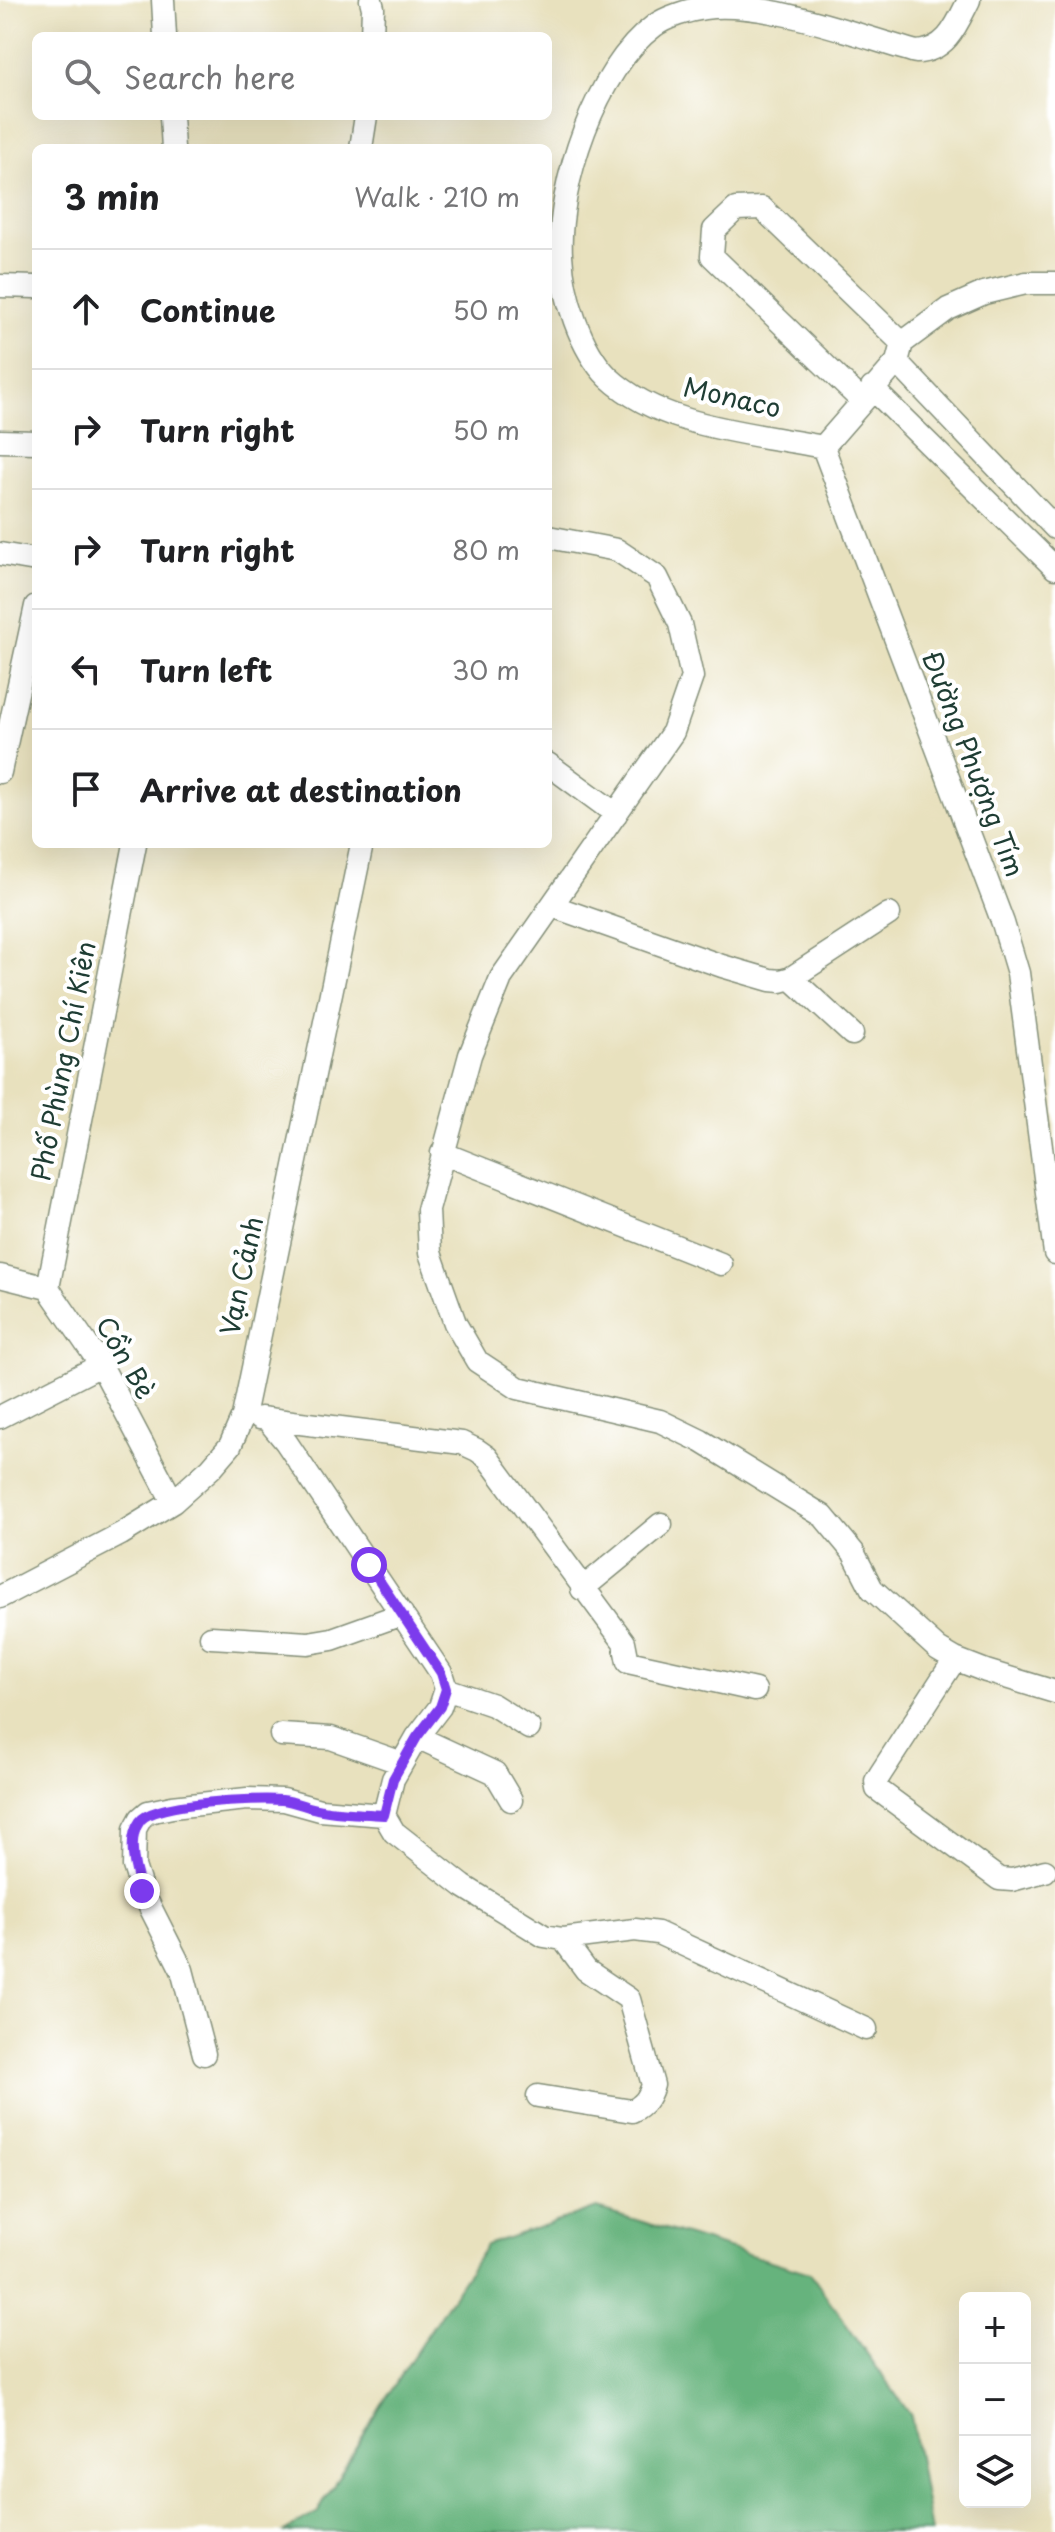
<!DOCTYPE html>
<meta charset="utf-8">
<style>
body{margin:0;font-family:"Playpen Sans",sans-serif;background:#f6f6f6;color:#202124}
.controls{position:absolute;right:24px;bottom:24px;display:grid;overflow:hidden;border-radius:12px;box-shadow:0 8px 32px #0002}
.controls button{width:72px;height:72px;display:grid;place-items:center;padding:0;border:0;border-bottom:2px solid #e0e0e0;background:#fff;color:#202124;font:40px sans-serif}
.stop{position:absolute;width:24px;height:24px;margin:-18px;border:6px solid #7c3aed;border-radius:50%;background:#fff}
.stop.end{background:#7c3aed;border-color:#fff;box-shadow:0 2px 8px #0008}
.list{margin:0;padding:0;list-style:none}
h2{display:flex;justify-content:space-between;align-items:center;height:104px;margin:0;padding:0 32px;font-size:34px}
h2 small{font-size:26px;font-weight:400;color:#757577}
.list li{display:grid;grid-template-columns:52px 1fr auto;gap:24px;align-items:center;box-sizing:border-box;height:120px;padding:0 32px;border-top:2px solid #e0e0e0}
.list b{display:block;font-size:30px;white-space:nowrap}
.list em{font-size:26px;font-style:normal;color:#757577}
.icon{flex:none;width:44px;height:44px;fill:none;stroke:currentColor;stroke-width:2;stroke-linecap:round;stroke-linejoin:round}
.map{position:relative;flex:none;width:1055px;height:2532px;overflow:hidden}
.search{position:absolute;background:#fff;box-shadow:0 8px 32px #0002;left:32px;top:32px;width:520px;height:88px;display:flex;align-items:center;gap:20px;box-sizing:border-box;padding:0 28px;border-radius:12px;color:#757577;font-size:30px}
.panel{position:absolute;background:#fff;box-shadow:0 8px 32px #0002;left:32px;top:144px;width:520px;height:704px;border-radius:12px}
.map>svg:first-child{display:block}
.forest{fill:#66b37d;stroke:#427858;stroke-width:2}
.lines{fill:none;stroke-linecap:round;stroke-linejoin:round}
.street-casing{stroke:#848f79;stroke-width:25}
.street{stroke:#fff;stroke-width:22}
.route{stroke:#7c3aed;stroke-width:10}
.labels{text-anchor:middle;stroke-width:8;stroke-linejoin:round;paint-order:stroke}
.street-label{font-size:26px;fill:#1f3d34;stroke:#fff}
</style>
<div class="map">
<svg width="1055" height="2532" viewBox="0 0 1055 2532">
<rect width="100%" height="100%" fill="#fff"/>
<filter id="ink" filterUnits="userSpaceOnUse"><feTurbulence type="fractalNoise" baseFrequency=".0125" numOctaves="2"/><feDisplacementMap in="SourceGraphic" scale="16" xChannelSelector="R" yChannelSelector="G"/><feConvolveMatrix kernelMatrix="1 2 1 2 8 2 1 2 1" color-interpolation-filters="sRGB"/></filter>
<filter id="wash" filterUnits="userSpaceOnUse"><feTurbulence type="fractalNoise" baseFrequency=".006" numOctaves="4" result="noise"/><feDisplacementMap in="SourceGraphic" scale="32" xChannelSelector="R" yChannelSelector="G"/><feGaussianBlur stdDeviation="1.8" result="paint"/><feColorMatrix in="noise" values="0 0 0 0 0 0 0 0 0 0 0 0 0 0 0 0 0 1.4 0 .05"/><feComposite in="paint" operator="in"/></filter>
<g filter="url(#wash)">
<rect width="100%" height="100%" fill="#e8e1be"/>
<path class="forest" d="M597,2208L810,2273L911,2416L931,2532H284L318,2512L380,2407L486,2245Z"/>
</g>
<g filter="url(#ink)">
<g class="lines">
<defs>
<path id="street" d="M163,0L165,36
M371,0L373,8L372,36
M171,116L173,148
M361,148L366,116
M0,286L36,287
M897,362L1055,528
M872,388L1055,568
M862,401L712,256L714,230L736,209L762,208L902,343
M0,441L36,442
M823,447C753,433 662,428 608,377C580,349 563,295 561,255C557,186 596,69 654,26C666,17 689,10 704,8C765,0 856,35 916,52C947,51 957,24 969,0
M823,447L1003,923L1018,973L1055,1253
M823,447L897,362L902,343L948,309L984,293L1026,283H1055
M548,537L617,550L657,577L680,624L692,677L673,732L501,978L470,1055L428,1210L430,1253L455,1323L477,1361L518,1388L660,1421L701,1441L823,1516L853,1552L872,1589L938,1649L955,1659L986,1671L1055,1692
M0,554L36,560
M548,764L616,814
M0,772L36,606
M552,906L722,966L770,980L781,981L791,978L889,914
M791,978L852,1034
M442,1153L721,1264
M0,1276L48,1288L101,1365L173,1502
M48,1288L135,844
M0,1417L101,1365
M260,1418L462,1443L477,1450L487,1457L624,1642L628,1662L755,1690
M267,1419L286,1442L441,1673L446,1689L440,1707L417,1737L393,1779L384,1815L394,1832L463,1886L544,1936L563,1939L635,1930L658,1933L866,2029
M582,1589L661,1524
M0,1597L121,1534L173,1502L211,1468L230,1446L243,1416L362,844
M211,1637L308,1643L332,1639L402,1614
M955,1659L881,1773L876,1781L877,1789L999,1879L1012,1880L1045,1871
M446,1689L493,1705L529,1728
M281,1735L331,1738L402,1763
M417,1737L495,1773L511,1800
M204,2054L182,1970L142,1891L134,1866L135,1829L141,1818L148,1812L172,1807L247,1799L284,1800L320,1810L384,1815
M538,2096L632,2111C644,2105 649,2098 653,2085L629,1999L586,1970L563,1939"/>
</defs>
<use href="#street" class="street-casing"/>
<use href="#street" class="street"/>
</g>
</g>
<g class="lines" filter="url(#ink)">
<path class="route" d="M142,1891C135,1871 126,1840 140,1821C153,1802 257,1798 282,1800C294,1801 306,1807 317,1809C339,1814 363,1813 384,1815L393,1779L417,1737L440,1707L446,1689L441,1673L369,1565"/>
</g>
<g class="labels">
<g class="street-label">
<text transform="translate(732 398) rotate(13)" y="9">Monaco</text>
<text transform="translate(973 764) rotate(69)" y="9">Đường Phượng Tím</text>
<text transform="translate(64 1061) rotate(-79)" y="9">Phố Phùng Chí Kiên</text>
<text transform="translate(242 1276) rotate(-78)" y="9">Vạn Cảnh</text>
<text transform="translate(125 1358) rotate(60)" y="9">Cồn Bè</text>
</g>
</g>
</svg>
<div class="controls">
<button>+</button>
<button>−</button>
<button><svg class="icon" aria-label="layers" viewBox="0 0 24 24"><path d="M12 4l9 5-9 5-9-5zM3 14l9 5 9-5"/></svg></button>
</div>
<div class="stop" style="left:369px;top:1565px"></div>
<div class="stop end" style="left:142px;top:1891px"></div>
<div class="search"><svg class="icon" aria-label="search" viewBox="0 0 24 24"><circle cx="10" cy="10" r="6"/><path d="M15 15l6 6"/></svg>Search here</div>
<section class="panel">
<h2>3 min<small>Walk · 210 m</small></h2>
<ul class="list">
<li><svg class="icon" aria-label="ahead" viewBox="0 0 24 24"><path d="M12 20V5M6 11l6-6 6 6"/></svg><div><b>Continue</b></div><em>50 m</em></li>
<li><svg class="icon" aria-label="right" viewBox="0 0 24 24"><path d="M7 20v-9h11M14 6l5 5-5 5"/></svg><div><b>Turn right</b></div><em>50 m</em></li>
<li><svg class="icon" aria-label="right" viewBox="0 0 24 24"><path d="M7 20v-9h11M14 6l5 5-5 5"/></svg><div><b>Turn right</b></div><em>80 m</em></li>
<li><svg class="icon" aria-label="left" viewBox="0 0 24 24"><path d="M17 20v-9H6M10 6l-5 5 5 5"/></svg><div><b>Turn left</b></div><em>30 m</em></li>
<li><svg class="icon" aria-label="arrive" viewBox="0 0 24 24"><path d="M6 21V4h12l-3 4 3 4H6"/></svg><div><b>Arrive at destination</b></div></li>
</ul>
</section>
</div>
